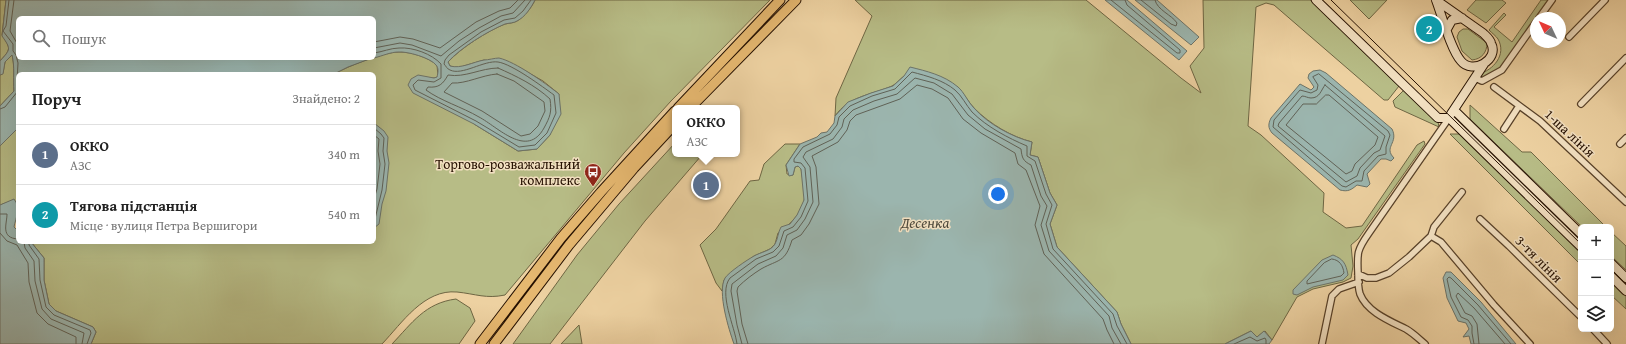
<!DOCTYPE html>
<html lang="uk">
<meta charset="utf-8">
<style>
body{margin:0;font-family:"Gentium Book Plus",serif;background:#f2f2f2;color:#222}
.controls{position:absolute;right:12px;bottom:12px;display:grid;overflow:hidden;border-radius:6px;box-shadow:0 4px 16px #0002}
.controls button{width:36px;height:36px;display:grid;place-items:center;padding:0;border:0;border-bottom:1px solid #e0e0e0;background:#fff;color:#222;font:20px sans-serif}
.compass{position:absolute;left:1530px;top:12px;width:36px;height:36px;border-radius:50%;background:#fff;box-shadow:0 4px 16px #0002;rotate:314deg}
.you{position:absolute;left:998px;top:194px;width:14px;height:14px;margin:-10px;border:3px solid #fff;border-radius:50%;background:#1a73e8;box-shadow:0 0 0 6px #1a73e833}
.badge{display:grid;place-items:center;width:26px;height:26px;border-radius:50%;background:#111827;color:#fff;font-size:13px;font-weight:700}
.pin{position:absolute;translate:-50% -50%;border:2px solid #fff;box-shadow:0 1px 4px #0006}
.popup{position:absolute;left:672px;top:105px;width:68px;height:52px;box-sizing:border-box;display:grid;place-content:center;border-radius:6px;background:#fff;filter:drop-shadow(0 1px 3px #0005);font-size:13px;white-space:nowrap;color:#767676}
.popup b{font-size:15px;color:#222}
.popup::after{content:'';position:absolute;left:50%;top:100%;margin-left:-8px;border:8px solid transparent;border-top-color:#fff}
.list{margin:0;padding:0;list-style:none}
h2{display:flex;justify-content:space-between;align-items:center;height:52px;margin:0;padding:0 16px;font-size:17px}
h2 small{font-size:13px;font-weight:400;color:#767676}
.list li{display:grid;grid-template-columns:26px 1fr auto;gap:12px;align-items:center;box-sizing:border-box;height:60px;padding:0 16px;border-top:1px solid #e0e0e0}
.list b{display:block;font-size:15px;white-space:nowrap}
.list p{margin:0;font-size:13px;white-space:nowrap;color:#767676}
.list em{font-size:13px;font-style:normal;color:#767676}
.icon{flex:none;width:22px;height:22px;fill:none;stroke:currentColor;stroke-width:2;stroke-linecap:round;stroke-linejoin:round}
.map{position:relative;flex:none;width:1626px;height:344px;overflow:hidden}
.search{position:absolute;background:#fff;box-shadow:0 4px 16px #0002;left:16px;top:16px;width:360px;height:44px;display:flex;align-items:center;gap:10px;box-sizing:border-box;padding:0 14px;border-radius:6px;color:#767676;font-size:15px}
.panel{position:absolute;background:#fff;box-shadow:0 4px 16px #0002;left:16px;top:72px;width:360px;height:172px;border-radius:6px}
.map>svg:first-child{display:block}
.green{fill:#b7bc86;stroke:#6e6643}
.water{fill:#9bb5ae;stroke:#6c7368}
.lines{fill:none;stroke-linecap:round;stroke-linejoin:round}
.shore{stroke:#606257;stroke-width:1}
.street-casing{stroke:#574028;stroke-width:8}
.secondary-casing{stroke:#251000;stroke-width:10}
.primary-casing{stroke:#251000;stroke-width:11}
.street{stroke:#f3e1c2;stroke-width:5.5}
.secondary{stroke:#f3e1c2;stroke-width:8}
.primary{stroke:#e6b870;stroke-width:9}
.tram{stroke:#251000;stroke-width:1}
.labels{text-anchor:middle;stroke-width:3;stroke-linejoin:round;paint-order:stroke}
.street-label{font-size:14px;fill:#251000;stroke:#f3e1c2}
.poi-label{font-size:14px;fill:#251000;stroke:#f3e1c2;text-anchor:end}
.water-label{font-size:15px;font-style:italic;fill:#4e4a3d;stroke:#f3e1c2}
</style>
<div class="map">
<svg width="1626" height="344" viewBox="0 0 1626 344">
<rect width="100%" height="100%" fill="#edd1a1"/>
<filter id="stains"><feTurbulence type="fractalNoise" baseFrequency=".005" numOctaves="4"/><feColorMatrix values="0 0 0 0 .2 0 0 0 0 .09 0 0 0 0 .02 0 0 0 .5 -.17"/></filter>
<radialGradient id="worn" r=".72"><stop offset=".6" stop-color="#630" stop-opacity="0"/><stop offset="1" stop-color="#630" stop-opacity=".3"/></radialGradient>
<path class="green" d="M0,0H6L2,35C11,49 11,49 0,61Z
M535,0H770L671,101L624,153L505,295C486,299 476,294 457,292C424,289 402,323 382,344H91L96,332L93,327L56,311L49,304L44,280V258L31,242H374V74H334C348,66 384,52 399,52C412,52 427,57 437,65L438,77L434,78H428L474,124L518,151L537,149L550,135L559,94L543,81L520,68L484,60L457,68L450,66L448,62C461,48 487,31 505,24C509,23 514,23 517,21C524,17 532,7 535,0Z
M855,0H1086L1181,78L1201,93L1190,66L1204,48L1203,0H1310L1399,86L1388,100H1384L1274,5L1266,3L1256,7L1248,126L1261,135L1324,193L1323,212L1346,228L1362,226L1417,145L1424,141L1425,144L1358,239L1351,245L1353,266L1351,278L1343,282L1313,289L1297,297L1272,340L1265,331L1257,337L1251,331L1225,344H1131L1121,324L1117,312L1057,247L1050,224L1057,205L1050,193L1038,157L1030,155L1032,142C1012,137 990,124 975,109C969,103 964,94 958,87L904,76C900,79 896,84 892,86C871,95 849,96 835,116L836,98L872,16Z
M1350,0H1387L1369,19Z
M1476,0H1502L1506,3L1486,23L1467,10Z
M1541,0H1549L1502,69L1484,78L1479,77V74C1493,70 1507,55 1498,39C1496,36 1492,33 1489,30L1504,13L1506,15L1494,27L1512,42Z
M1463,29H1468L1487,43C1487,52 1482,59 1472,60L1462,51L1457,37L1459,32Z
M12,54C15,67 13,79 14,91L0,106V75L3,73L5,62Z
M1404,90L1438,122L1439,127L1395,107L1393,101Z
M1470,105L1522,152H1531L1606,227H1582L1470,119Z
M18,128V205L14,200L0,205V146Z
M1450,134H1459L1581,252V265Z
M675,143V154H701V156L645,221L550,344H513L577,255L619,204Z
M785,144H800L786,165L787,174L793,175L795,167L798,166L801,168C802,177 806,193 804,201C801,215 789,225 778,233L775,244L770,249L754,256L724,280L722,291L716,283L700,245L716,229L750,181L759,180L764,164Z
M1611,232L1626,246V270L1611,256Z
M1611,282L1626,296V309L1611,295Z
M456,299L470,308L475,321L459,344H392C412,323 425,303 456,299Z
M579,325L582,344H561Z"/>
<path class="water" d="M6,0H535C531,8 525,17 517,21C514,23 509,23 505,24C488,31 460,48 448,62L450,66C461,69 473,62 484,60C488,60 495,58 499,58C516,62 545,83 559,94L561,114L550,135L537,149L518,151L474,124L413,93L408,85L411,79L418,75L434,78L437,77C438,73 439,68 436,65C431,58 407,51 398,52C391,52 382,56 374,58V18H18V58H372L348,67L334,74H18V128L0,146V106L14,91C13,79 15,67 12,55L5,62L3,74L0,75V61C11,49 11,49 2,36Z
M1105,0H1127L1187,51L1179,60Z
M1135,0H1157L1199,37L1191,45Z
M910,67C926,71 944,75 958,87C964,92 968,102 974,108C988,124 1012,137 1032,142L1030,155L1038,157L1050,193L1057,205L1050,224L1057,247L1117,312L1121,324L1131,344H734C729,330 717,292 725,278C729,272 747,260 754,256C761,252 771,251 775,244C778,239 778,232 781,227L790,224L797,215L804,200L801,169L798,166L795,167L793,175L789,176L786,165L800,144L817,137L821,133L827,132L834,123L835,116L848,102L871,93L893,86L904,76Z
M1320,70L1326,73L1392,129C1399,143 1383,147 1394,158L1391,161L1386,159H1381L1367,174L1370,184L1367,187L1357,185C1351,190 1348,192 1340,190L1272,133C1268,128 1268,124 1271,118L1300,84L1311,90L1314,87L1308,78L1309,74L1313,71Z
M374,123L384,131L388,137L387,151L389,163L386,191L382,204L379,224L374,228Z
M14,199C21,208 16,217 14,227L18,231V242H31L44,258V280L49,304L56,311L93,327L96,332L91,344H0V205Z
M1333,255C1343,259 1346,263 1348,275L1343,280L1313,287L1297,295L1293,294V290L1322,260Z
M1446,272H1451L1481,302L1516,344H1471L1469,336L1463,337L1469,329L1466,323L1458,321L1447,298L1443,278Z
M1251,331L1257,337L1264,331L1272,340L1269,344H1225Z"/>
<g class="lines">
<path class="shore" d="M14,0L10,31L18,45
M1111,0L1177,53H1180V50L1127,5L1125,0
M1141,0L1171,24L1176,26L1177,23C1172,15 1157,10 1155,0
M374,42L400,37L413,39L440,48L476,22L499,11L510,8L518,0
M374,48L400,43L412,45L441,56L459,41L479,28L501,16L513,13L525,0
M374,53C382,52 391,48 399,48C413,47 432,54 441,64V78L434,82L418,80L413,85L415,90L476,121L519,147L535,145L547,133L556,113L554,95C543,87 512,64 498,62C484,60 462,76 450,70C447,69 446,66 444,64L445,60L449,55L481,32L504,20L515,18L523,11L531,0
M498,68C516,76 535,85 550,99C552,112 550,117 544,128C527,159 498,127 479,117C462,107 441,101 426,90L428,87C439,88 443,84 448,75C465,78 481,68 498,68Z
M497,74L514,81L544,102L545,111L538,126L530,134L521,136L482,111L444,92L452,83C466,84 482,75 497,74Z
M1319,74L1388,131L1390,135L1386,147V154L1378,156L1364,171L1362,181H1356L1346,187L1342,186L1273,127L1274,120L1300,90L1311,93L1317,90L1318,85L1313,77Z
M1325,85L1385,136L1380,150L1374,153L1360,168L1357,176L1346,182L1278,126L1279,123L1302,96C1305,96 1308,98 1311,98C1320,98 1321,90 1325,85Z
M1326,95H1329L1378,137L1375,145L1355,164L1352,171L1346,174L1286,125L1303,104H1316Z
M0,109L5,107L18,91L17,81L18,63L16,55L13,51V44L3,31L6,26L9,0
M374,128L381,134L384,138L383,151L385,164L382,190L374,223
M374,135L379,139L378,151L380,164L377,189L374,199
M0,214H7C7,224 0,238 18,239
M0,233L7,241L17,245L28,263L29,282L37,313L48,324L76,337V344
M24,242L25,248L34,261L35,281L42,309L51,319L84,333L82,344
M29,242V245L39,259L40,280L46,307L54,315L90,330L91,333L87,344
M1332,259C1340,260 1343,266 1344,273L1341,276L1307,284V281L1324,263Z
M737,344C735,327 718,293 730,278L756,259L773,252L779,246L784,231L793,227L801,217L808,201L805,168L801,163L794,162V159L803,147L830,134L837,125L839,117L850,106L872,96L895,89L912,72C927,76 943,80 955,90C962,96 966,105 972,112C987,127 1008,138 1027,146V156L1035,161L1046,194L1052,205L1046,224L1053,249L1113,314L1117,326L1127,344
M742,344L737,325L731,291L732,284L758,264L776,256L783,248L787,235L797,230L805,219L813,202L810,167L803,157L806,152L833,139L842,127L844,119L853,110L874,101L897,94L915,78L934,83L952,94L968,115L985,129L1021,149C1022,158 1023,161 1031,165L1041,196L1047,206L1041,225L1049,251L1109,316L1112,328L1121,344
M748,344L742,324L737,291L738,287C745,280 753,274 761,269C779,259 785,263 792,240L801,235L809,224L819,204L816,167L812,156L838,142L847,130L850,121L856,115L900,99L917,85L932,89L948,98L963,119L981,133L1015,153L1018,164L1026,170L1040,206L1035,225L1044,254L1103,319L1107,330L1114,344
M1234,344L1250,337L1257,341L1265,338L1266,340V344
M1474,344L1472,333V326L1468,320L1461,317L1451,297L1447,279L1449,277L1451,278L1478,305L1511,344
M1479,344L1477,324L1472,316L1465,313L1456,296L1458,293L1474,308L1505,344"/>
<defs>
<path id="street" d="M1539,18L1552,0
M1569,37L1605,0
M1475,78L1482,81L1502,70L1536,22
M1494,87L1540,121L1626,202
M1581,104L1626,58
M1504,129L1519,106
M1620,144L1626,138
M1480,219L1509,246L1581,317
M1431,236L1441,242L1494,305L1530,344
M1358,274L1367,278H1376L1389,273L1409,257L1431,236L1434,227L1462,192
M1593,329L1607,344
M1322,344L1332,296L1339,289L1359,282
M1425,344C1419,339 1413,333 1406,329C1390,321 1367,312 1360,294C1358,288 1358,280 1358,273C1357,253 1357,250 1369,233L1449,118"/>
<path id="secondary" d="M1316,0L1438,118H1449L1581,247
M1436,0L1483,33C1486,36 1490,39 1491,43C1500,60 1472,75 1461,61C1451,50 1442,16 1436,0
M1447,29L1452,20L1462,18
M1454,110L1581,234
M1451,114L1484,64
M1611,263L1626,278
M1611,276L1626,291"/>
<path id="primary" d="M678,108L780,0
M690,108L796,0
M480,344L561,238L601,192L675,111
M494,344L569,245L634,168L675,124"/>
</defs>
<use href="#street" class="street-casing"/>
<use href="#secondary" class="secondary-casing"/>
<use href="#primary" class="primary-casing"/>
<use href="#street" class="street"/>
<use href="#secondary" class="secondary"/>
<use href="#primary" class="primary"/>
<path class="tram" d="M1331,0L1581,244
M1611,269L1626,284"/>
</g>
<defs>
<symbol id="bus-pin" viewBox="-11 -11 22 30"><path d="M0 17L-7.5 6A9.5 9.5 0 1 1 7.5 6Z" fill="#8f2418" stroke="#f3e1c2"/><path d="M-5-6H5V4H4V6H2V4H-2V6H-4V4H-5ZM-3.5-4V0h7V-4ZM-3.5 1.2v1.5H-2V1.2ZM2 1.2v1.5H3.5V1.2Z" fill="#fff"/></symbol>
</defs>
<g fill-rule="evenodd">
<use href="#bus-pin" x="583" y="162" width="20" height="27"/>
</g>
<g class="labels">
<g class="street-label">
<text transform="translate(1570 133) rotate(43)" y="5">1-ша лінія</text>
<text transform="translate(1539 259) rotate(45)" y="5">3-тя лінія</text>
</g>
<g class="poi-label">
<text x="580" y="169">Торгово-розважальний<tspan x="580" dy="16">комплекс</tspan></text>
</g>
<g class="water-label">
<text x="925" y="228">Десенка</text>
</g>
</g>
<rect width="100%" height="100%" filter="url(#stains)"/>
<rect width="100%" height="100%" fill="url(#worn)"/>
</svg>
<div class="controls">
<button>+</button>
<button>−</button>
<button><svg class="icon" aria-label="layers" viewBox="0 0 24 24"><path d="M12 4l9 5-9 5-9-5zM3 14l9 5 9-5"/></svg></button>
</div>
<svg class="compass" viewBox="-18 -18 36 36"><path d="M0-13l5 13h-10z" fill="#e53935"/><path d="M0 13l5-13h-10z" fill="#767676"/></svg>
<div class="you"></div>
<div class="pin badge" style="left:706px;top:185px;background:#5c6f8a">1</div>
<div class="popup"><b>ОККО</b>АЗС</div>
<div class="pin badge" style="left:1429px;top:29px;background:#0f9aa8">2</div>
<div class="search"><svg class="icon" aria-label="search" viewBox="0 0 24 24"><circle cx="10" cy="10" r="6"/><path d="M15 15l6 6"/></svg>Пошук</div>
<section class="panel">
<h2>Поруч<small>Знайдено: 2</small></h2>
<ul class="list">
<li><span class="badge" style="background:#5c6f8a">1</span><div><b>ОККО</b><p>АЗС</p></div><em>340 m</em></li>
<li><span class="badge" style="background:#0f9aa8">2</span><div><b>Тягова пiдстанцiя</b><p>Місце · вулиця Петра Вершигори</p></div><em>540 m</em></li>
</ul>
</section>
</div>
